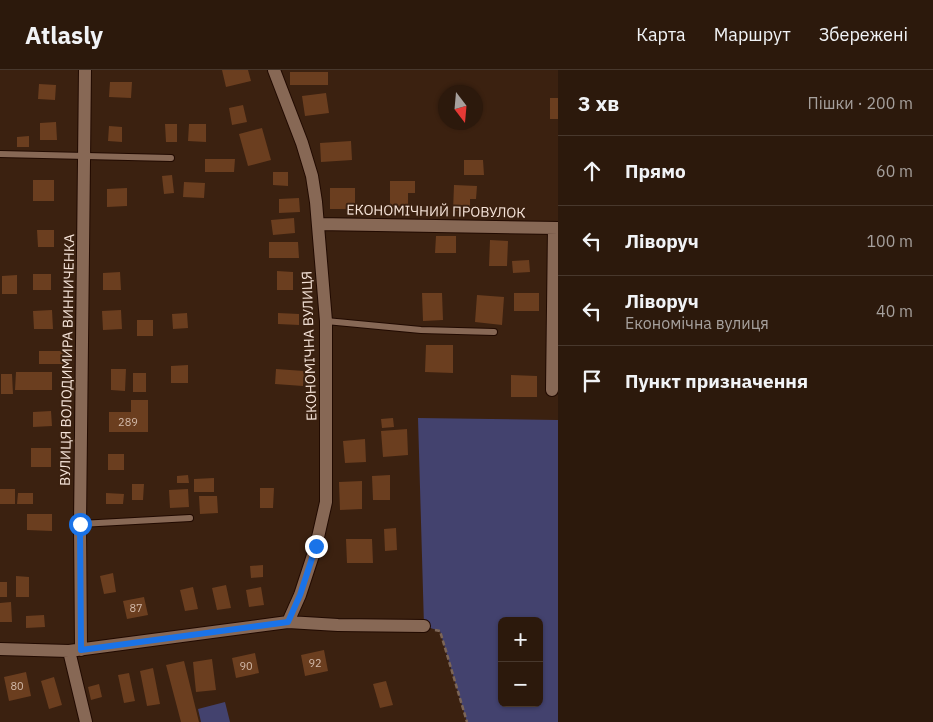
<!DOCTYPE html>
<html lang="uk">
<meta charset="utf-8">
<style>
body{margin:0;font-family:"IBM Plex Sans",sans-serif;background:#38261a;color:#f1f3f6}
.controls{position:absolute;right:15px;bottom:15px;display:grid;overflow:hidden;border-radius:8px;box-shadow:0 1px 4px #0004}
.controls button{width:45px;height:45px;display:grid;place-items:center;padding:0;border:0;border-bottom:1px solid #48382d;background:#2c190c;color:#f1f3f6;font:25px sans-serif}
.compass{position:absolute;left:438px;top:15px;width:45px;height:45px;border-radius:50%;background:#2c190c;box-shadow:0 1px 4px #0004;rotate:164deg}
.stop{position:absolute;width:15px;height:15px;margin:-11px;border:4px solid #1a73e8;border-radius:50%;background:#fff}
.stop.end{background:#1a73e8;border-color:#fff;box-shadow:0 1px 5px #0008}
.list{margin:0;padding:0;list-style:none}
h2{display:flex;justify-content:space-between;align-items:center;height:65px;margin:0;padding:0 20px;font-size:21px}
h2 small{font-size:16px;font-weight:400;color:#a6a09d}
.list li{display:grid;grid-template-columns:32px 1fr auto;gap:15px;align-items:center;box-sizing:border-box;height:70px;padding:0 20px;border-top:1px solid #48382d}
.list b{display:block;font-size:19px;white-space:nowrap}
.list p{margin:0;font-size:16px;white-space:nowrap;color:#a6a09d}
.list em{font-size:16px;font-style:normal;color:#a6a09d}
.icon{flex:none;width:28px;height:28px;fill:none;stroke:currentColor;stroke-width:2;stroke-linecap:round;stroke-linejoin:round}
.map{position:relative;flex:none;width:558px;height:652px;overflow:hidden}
header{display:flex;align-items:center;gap:30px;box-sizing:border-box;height:70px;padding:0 25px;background:#2c190c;border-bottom:1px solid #48382d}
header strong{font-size:24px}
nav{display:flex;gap:28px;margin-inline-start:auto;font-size:18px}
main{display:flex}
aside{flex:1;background:#2c190c}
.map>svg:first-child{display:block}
.green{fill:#43426e;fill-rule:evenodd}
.building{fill:#6b3e1f}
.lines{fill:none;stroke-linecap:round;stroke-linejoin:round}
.lane-casing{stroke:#210a00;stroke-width:8}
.street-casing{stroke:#210a00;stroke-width:14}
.path{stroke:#7c6556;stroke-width:2.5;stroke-dasharray:5 2.5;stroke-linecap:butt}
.lane{stroke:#876855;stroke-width:6}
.street{stroke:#876855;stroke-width:12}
.route{stroke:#1a73e8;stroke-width:6}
.labels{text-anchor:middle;stroke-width:4;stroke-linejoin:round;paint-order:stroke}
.number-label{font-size:11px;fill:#d3baaa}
.street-label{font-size:14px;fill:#f6e4d9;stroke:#3b2110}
</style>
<header>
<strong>Atlasly</strong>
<nav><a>Карта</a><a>Маршрут</a><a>Збережені</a></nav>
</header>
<main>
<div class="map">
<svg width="558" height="652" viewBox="0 0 558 652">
<rect width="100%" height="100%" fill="#3b2110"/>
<path class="green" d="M418,348L558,350V652H467L440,561L424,556ZM502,551H539V633H502Z
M225,632L230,652H201L198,639Z"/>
<path class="building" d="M222,0H248L251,11L226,17Z
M290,2H328V15H290Z
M110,12H132L131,28L109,27Z
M39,14L56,15L55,30L38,29Z
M326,23L329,43L305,46L302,26Z
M550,28H558V49H550Z
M243,35L247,52L232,55L229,38Z
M56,52L57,70H40V53Z
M165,54H177V72H166Z
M189,54H206V72L188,71Z
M109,56L122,57V72L108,71Z
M262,58L271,90L248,96L239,64Z
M29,66V77H17V67Z
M351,71L352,90L321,92L320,73Z
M205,89H235L234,102H205Z
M464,90H483L484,105H464Z
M273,102H288V116L273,115Z
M172,105L174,123L164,124L162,106Z
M33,110H54V131H33Z
M390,111H415V123H408V137H390Z
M184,112L205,113L204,128L183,127Z
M454,115L477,116L476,129H470V141H453Z
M127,118V136L107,137V119Z
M330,118H355V139H330Z
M299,128L300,142L279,143V129Z
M294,148L295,163L273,165L271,150Z
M37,160H54V177H38Z
M436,166H456V183H435Z
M490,170L508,171L507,196H489Z
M269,172H298L299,188H269Z
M529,190L530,202L513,203L512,191Z
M277,201L293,202V220H277Z
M120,202L121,220H103V203Z
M33,204H51V220H33Z
M17,205V224H2V206Z
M422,223H442L443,250L423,251Z
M514,223H539V241H514Z
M477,225L504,227L502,255L475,252Z
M52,240L53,259H34L33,241Z
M121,240L122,259L103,260L102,241Z
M187,243L188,258L173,259L172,244Z
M278,243L299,244V255L278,254Z
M137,250H153V266H137Z
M426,275H453V303L425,302Z
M39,281H64V294H39Z
M188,295V313H171V296Z
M111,299H126L125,321L111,320Z
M276,299L304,301L303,316L275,314Z
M16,302H52V320H15Z
M133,303H146V322H133Z
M1,304H12L13,324H1Z
M511,305L537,306V327H511Z
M131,330H148V362H109V342H131Z
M51,341L52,356L33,357V342Z
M393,348L394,357L382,358L381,349Z
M407,359L408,385L383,387L381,361Z
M365,369L366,392L345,393L343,371Z
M31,378H51V397H31Z
M108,384H124V400H108Z
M188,405L189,413H177V406Z
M390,405V430H373L372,406Z
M214,408V422H194V409Z
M362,411V439L340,440L339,412Z
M132,414H144L143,430H132Z
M260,418H274L273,438H260Z
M0,419H15V434H0Z
M188,419L189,437L170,438L169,420Z
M18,423H33V434H17Z
M106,423L124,424L123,434H106Z
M199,426H217L218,443L200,444Z
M27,444H52V461L27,460Z
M396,458L397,480L385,481L384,459Z
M346,469H372L373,493H347Z
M263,495V507L251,508L250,496Z
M113,503L116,522L104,524L100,506Z
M16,506L29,507V527H16Z
M0,512H7V527H0Z
M226,515L231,538L217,540L212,518Z
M193,517L198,539L185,541L180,520Z
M261,517L264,535L249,537L246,520Z
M144,527L148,545L127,549L123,531Z
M11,532L12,552H0V533Z
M44,545L45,557L26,558V546Z
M324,580L328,601L305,606L301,585Z
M255,583L259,603L236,608L232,588Z
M212,589L216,620L196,622L193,592Z
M184,591L199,652H181L166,595Z
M153,598L160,634L147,636L140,601Z
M26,602L31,626L9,631L4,607Z
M129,603L135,631L124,633L118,605Z
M54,607L62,635L49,639L41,611Z
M386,611L393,635L380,638L373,614Z
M99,614L102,627L91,630L88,617Z"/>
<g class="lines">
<defs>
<path id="lane" d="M0,84L171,88
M326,251L421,260L494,262
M80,454L190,448"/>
<path id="street" d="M274,0L302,73L312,106L316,132L326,251V432L316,476L300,525L288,552
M318,154L558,158
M552,320L554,158
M0,579L69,581L288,552L338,555L424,556
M81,580L80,454L85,0
M69,581L86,652"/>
</defs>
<use href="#lane" class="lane-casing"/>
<use href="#street" class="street-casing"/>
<path class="path" d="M435,560L440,561L467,652"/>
<use href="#lane" class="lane"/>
<use href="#street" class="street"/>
</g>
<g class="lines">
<path class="route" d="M80,454L81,580L288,552L300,525L316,476"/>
</g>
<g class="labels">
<g class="number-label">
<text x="128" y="356">289</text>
<text x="136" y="542">87</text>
<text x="315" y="597">92</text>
<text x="246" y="600">90</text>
<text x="17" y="620">80</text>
</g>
<g class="street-label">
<text transform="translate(436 141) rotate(1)" y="5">ЕКОНОМІЧНИЙ ПРОВУЛОК</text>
<text transform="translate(309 276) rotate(-92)" y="5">ЕКОНОМІЧНА ВУЛИЦЯ</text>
<text transform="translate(67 290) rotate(-89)" y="5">ВУЛИЦЯ ВОЛОДИМИРА ВИННИЧЕНКА</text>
</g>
</g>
</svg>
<div class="controls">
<button>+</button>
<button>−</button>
</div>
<svg class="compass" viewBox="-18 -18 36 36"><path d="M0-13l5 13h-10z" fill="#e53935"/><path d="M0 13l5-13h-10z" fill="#a6a09d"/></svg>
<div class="stop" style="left:80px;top:454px"></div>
<div class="stop end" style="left:316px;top:476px"></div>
</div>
<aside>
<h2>3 хв<small>Пішки · 200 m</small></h2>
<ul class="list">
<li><svg class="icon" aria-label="ahead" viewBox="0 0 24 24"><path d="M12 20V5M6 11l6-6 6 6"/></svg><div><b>Прямо</b></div><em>60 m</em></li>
<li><svg class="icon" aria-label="left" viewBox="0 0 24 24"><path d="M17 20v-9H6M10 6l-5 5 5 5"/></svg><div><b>Ліворуч</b></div><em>100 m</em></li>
<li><svg class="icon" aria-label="left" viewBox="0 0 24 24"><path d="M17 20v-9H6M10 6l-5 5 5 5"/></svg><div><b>Ліворуч</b><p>Економічна вулиця</p></div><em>40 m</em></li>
<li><svg class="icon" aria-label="arrive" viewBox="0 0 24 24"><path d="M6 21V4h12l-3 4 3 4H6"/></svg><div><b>Пункт призначення</b></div></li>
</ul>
</aside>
</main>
